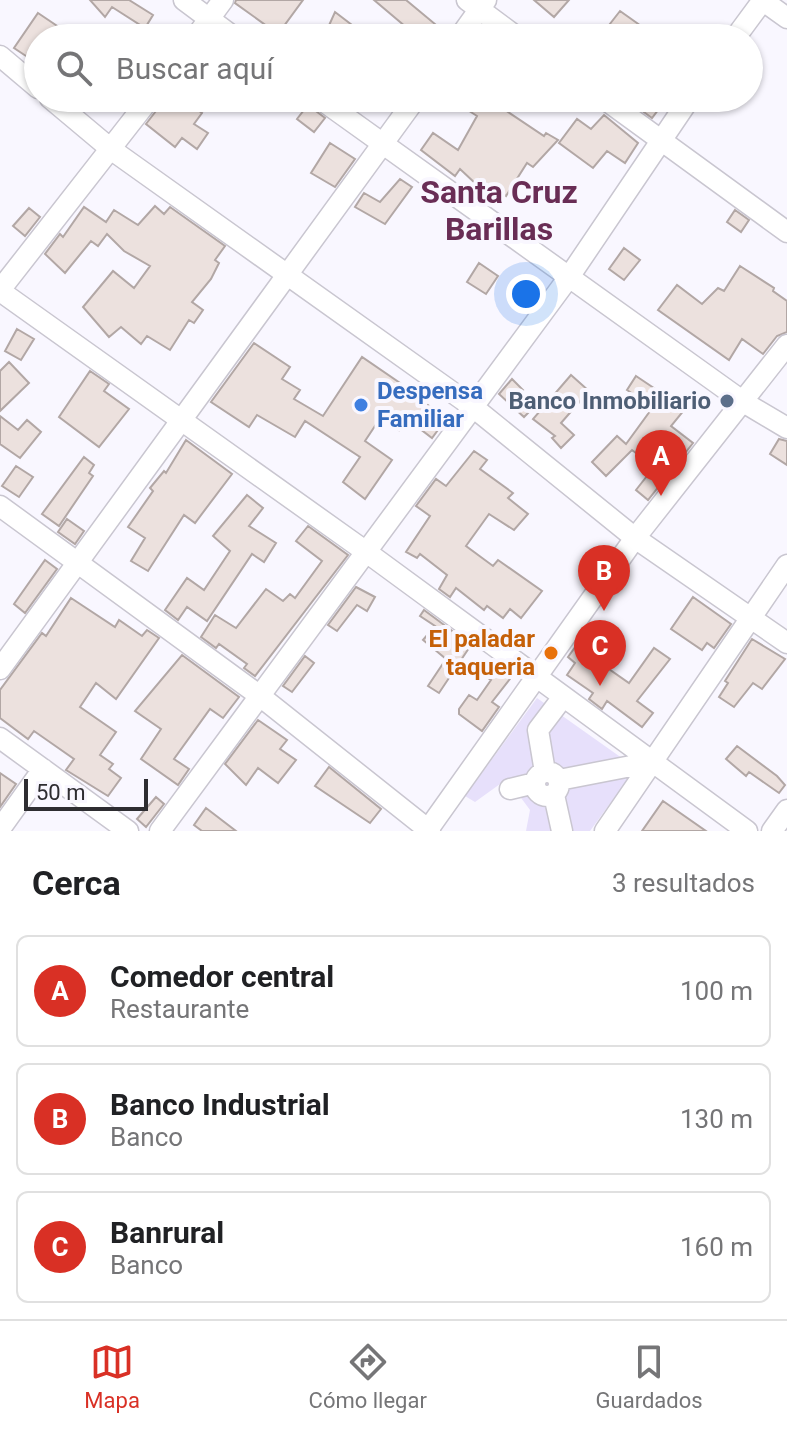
<!DOCTYPE html>
<html lang="es">
<meta charset="utf-8">
<style>
body{margin:0;font-family:Roboto,sans-serif;background:#f6f6f6;color:#202124}
.scale{position:absolute;left:24px;bottom:20px;width:124px;box-sizing:border-box;padding-left:8px;border:4px solid #2e2d31;border-top:0;font-size:22px;line-height:28px;white-space:nowrap;color:#2e2d31;-webkit-text-stroke:6px #f9f7ff;paint-order:stroke}
.you{position:absolute;left:526px;top:294px;width:28px;height:28px;margin:-20px;border:6px solid #fff;border-radius:50%;background:#1a73e8;box-shadow:0 0 0 12px #1a73e833}
.badge{display:grid;place-items:center;width:52px;height:52px;border-radius:50%;background:#d93025;color:#fff;font-size:26px;font-weight:700}
.pin{position:absolute;translate:-50% -66px;filter:drop-shadow(0 2px 4px #0008)}
.pin::after{content:'';position:absolute;top:42px;width:28px;height:24px;background:inherit;clip-path:polygon(0 0,100% 0,50% 100%)}
.list{margin:0;padding:0;list-style:none}
h2{display:flex;justify-content:space-between;align-items:center;height:104px;margin:0;padding:0 32px;font-size:34px}
h2 small{font-size:26px;font-weight:400;color:#757577}
.list li{display:grid;grid-template-columns:52px 1fr auto;gap:24px;align-items:center;box-sizing:border-box;height:112px;margin:0 16px 16px;padding:0 16px;border:2px solid #e0e0e0;border-radius:12px}
.list b{display:block;font-size:30px;white-space:nowrap}
.list p{margin:0;font-size:26px;white-space:nowrap;color:#757577}
.list em{font-size:26px;font-style:normal;color:#757577}
.icon{flex:none;width:44px;height:44px;fill:none;stroke:currentColor;stroke-width:2;stroke-linecap:round;stroke-linejoin:round}
.map{position:relative;flex:none;width:787px;height:831px;overflow:hidden}
.search{position:absolute;background:#fff;box-shadow:0 2px 6px #0004;left:24px;right:24px;top:24px;height:88px;display:flex;align-items:center;gap:20px;box-sizing:border-box;padding:0 28px;border-radius:44px;color:#757577;font-size:30px}
.sheet{height:488px;background:#fff}
nav{display:flex;justify-content:space-around;align-items:center;box-sizing:border-box;height:112px;border-top:2px solid #e0e0e0;background:#fff;font-size:22px;color:#757577}
nav a{display:grid;justify-items:center;gap:4px}
nav .on{color:#d93025}
.map>svg:first-child{display:block}
.green{fill:#e7e0fb}
.building{fill:#ece1de;stroke:#b2a7a5;stroke-width:2}
.lines{fill:none;stroke-linecap:round;stroke-linejoin:round}
.minor-casing{stroke:#c9c6d0;stroke-width:23}
.minor{stroke:#fff;stroke-width:20}
.service-dot{fill:#5c6f8a;stroke:#f9f7ff;stroke-width:3}
.shop-dot{fill:#3f7fe0;stroke:#f9f7ff;stroke-width:3}
.food-dot{fill:#e8710a;stroke:#f9f7ff;stroke-width:3}
.labels{text-anchor:middle;stroke-width:8;stroke-linejoin:round;paint-order:stroke}
.shop-label{font-size:24px;font-weight:bold;fill:#366cbe;stroke:#f9f7ff;text-anchor:start}
.service-label{font-size:24px;font-weight:bold;fill:#4e5e75;stroke:#f9f7ff;text-anchor:end}
.food-label{font-size:24px;font-weight:bold;fill:#c56008;stroke:#f9f7ff;text-anchor:end}
.district-label{font-size:32px;font-weight:bold;fill:#692d55;stroke:#f9f7ff}
</style>
<div class="map">
<svg width="787" height="831" viewBox="0 0 787 831">
<rect width="100%" height="100%" fill="#f9f7ff"/>
<path class="green" d="M537,698L636,768L590,831H526L530,810L507,779L475,802L465,796Z"/>
<path class="building" d="M90,0H129L153,15L145,28L112,7L105,17Z
M236,0H303L278,34L235,3Z
M374,0H406L447,34L446,38H419Z
M534,0H569L554,17Z
M620,11L658,38H599Z
M335,12L369,38H338L326,32Z
M38,13L75,38H38V64L14,48Z
M166,98H208L198,110L202,113L194,124L208,133L197,149L182,138L175,147L146,124Z
M449,98H487L544,136L546,133L558,140L533,167L527,163L506,196L480,179L476,184L460,169L455,176L421,150L433,133L458,150L477,116Z
M625,98H667L652,118Z
M308,105L325,118L314,132L297,119Z
M604,115L638,143L625,163L607,151L593,168L559,143L577,119L591,129Z
M330,143L355,159L335,187L311,173Z
M400,179L412,187L385,224L355,207L364,193L380,202Z
M155,206L164,214L170,207L225,246L215,260L219,263L211,279L192,302L203,310L194,323L189,320L170,350L147,336L141,344L121,327L109,337L83,307L113,271L134,288L150,266L124,251L107,234L98,246L91,241L65,273L45,254L60,234L63,237L84,207L106,222L114,210L138,225Z
M29,208L40,217L25,236L13,226Z
M735,210L749,220L741,232L727,222Z
M624,248L640,260L624,280L609,269Z
M479,263L498,276L486,294L467,282Z
M740,266L774,288L773,291L787,301V332L777,336L763,354L742,339L729,360L658,310L677,285L702,304L718,288L724,291Z
M17,329L34,339L21,360L5,351Z
M254,343L290,367L282,379L300,390L294,399L323,416L362,357L400,383L397,387L425,408L428,405L446,419L432,438L407,419L399,430L381,417L365,441L392,460L365,499L343,482L360,457L305,421L295,437L257,415L249,427L211,402Z
M9,362L29,383L0,411V371Z
M90,371L109,384L104,391L129,409L99,447L59,417Z
M571,375L589,391L561,423L574,435L561,448L552,438L555,436L533,419Z
M636,376L685,409L671,426L693,443L648,500L636,490L654,467L632,450L606,476L592,462L617,436L626,444L653,407L627,390Z
M512,379L523,390L518,396L531,410L524,417L499,394Z
M0,416L18,430L27,420L41,432L20,458L0,444Z
M779,439L787,441V465L770,454Z
M186,440L232,474L195,523L184,515L148,571L131,561L145,538L128,527L153,491L150,488L164,471L166,473Z
M474,451L487,460L480,469L513,493L508,498L528,514L514,530L489,514L466,546L493,566L498,560L542,591L521,618L510,609L503,618L487,606L484,610L456,588L450,597L439,589L447,575L420,554L417,558L406,552L430,516L416,506L436,479L446,486Z
M84,457L94,465L89,473L93,476L59,526L42,514Z
M16,466L33,477L19,497L2,486Z
M247,495L263,508L249,526L276,543L264,562L252,554L207,621L187,607L178,620L165,610L187,578L204,590L230,551L213,536Z
M67,519L84,531L75,544L58,532Z
M308,526L348,555L255,676L244,668L247,664L219,644L216,648L201,637L215,615L236,628L266,589L283,601L290,594L295,598L322,561L296,541Z
M45,560L57,569L25,613L14,604Z
M356,587L375,597L367,611L357,605L337,631L328,625Z
M693,597L731,624L714,648L707,643L702,650L671,629Z
M71,598L115,627L119,620L142,636L147,630L159,638L116,699L96,683L80,707L116,732L100,755L113,764L109,769L121,778L108,796L66,770L74,759L34,731L28,739L0,718V690L42,633L46,636Z
M424,610L471,645L439,693L428,686L446,659L423,640L435,626L420,616Z
M752,639L785,659L762,689L753,683L734,707L719,697L728,683L725,681Z
M576,646L629,683L654,648L670,659L637,701L653,713L642,727L607,701L602,709L589,699L593,693L567,675L575,663L568,657Z
M182,655L239,697L223,718L210,709L174,759L189,769L178,785L141,759L161,729L135,711Z
M305,656L314,663L292,692L283,686Z
M495,663L513,675L492,702L499,707L482,731L459,714V709L469,695L477,700L491,680L485,676Z
M258,720L287,740L280,749L296,760L278,783L258,768L246,785L225,764Z
M737,746L777,776L785,785L779,793L749,772L746,776L726,759Z
M329,767L381,809L370,823L315,786Z
M0,773L16,784L0,807Z
M156,797L164,804L146,827L137,819Z
M663,801L706,831H642Z
M206,808L236,831H202L194,825Z"/>
<g class="lines">
<defs>
<path id="minor" d="M184,0L235,38
M467,0L518,38
M762,0L787,18
M195,38L223,0
M459,38L486,0
M735,38L763,0
M0,56L38,88
M50,98L112,150L473,407L635,538L787,643
M319,98L745,403L787,428
M603,98L787,232
M0,290L150,98
M0,291L365,551L747,831
M0,506L260,696L430,831
M0,669L416,98
M0,738L128,831
M535 784a12 12 0 1 1 24 0a12 12 0 1 1-24 0Z
M545,772L538,730L563,697
M559,780L652,762
M510,789L535,783
M554,795L562,831
M0,829L43,769
M160,831L569,277L690,98
M427,831L635,538L787,345
M605,831L787,565
M772,831L787,810"/>
</defs>
<use href="#minor" class="minor-casing"/>
<use href="#minor" class="minor"/>
</g>
<circle class="service-dot" cx="727" cy="401" r="8"/>
<circle class="shop-dot" cx="361" cy="405" r="8"/>
<circle class="food-dot" cx="551" cy="653" r="8"/>
<g class="labels">
<g class="shop-label">
<text x="377" y="399">Despensa<tspan x="377" dy="28">Familiar</tspan></text>
</g>
<g class="service-label">
<text x="711" y="409">Banco Inmobiliario</text>
</g>
<g class="food-label">
<text x="535" y="647">El paladar<tspan x="535" dy="28">taqueria</tspan></text>
</g>
<g class="district-label">
<text x="499" y="203">Santa Cruz<tspan x="499" dy="37">Barillas</tspan></text>
</g>
</g>
</svg>
<div class="scale">50 m</div>
<div class="you"></div>
<div class="pin badge" style="left:661px;top:496px">A</div>
<div class="pin badge" style="left:604px;top:611px">B</div>
<div class="pin badge" style="left:600px;top:686px">C</div>
<div class="search"><svg class="icon" aria-label="search" viewBox="0 0 24 24"><circle cx="10" cy="10" r="6"/><path d="M15 15l6 6"/></svg>Buscar aquí</div>
</div>
<section class="sheet">
<h2>Cerca<small>3 resultados</small></h2>
<ul class="list">
<li><span class="badge">A</span><div><b>Comedor central</b><p>Restaurante</p></div><em>100 m</em></li>
<li><span class="badge">B</span><div><b>Banco Industrial</b><p>Banco</p></div><em>130 m</em></li>
<li><span class="badge">C</span><div><b>Banrural</b><p>Banco</p></div><em>160 m</em></li>
</ul>
</section>
<nav>
<a class="on"><svg class="icon" aria-label="map" viewBox="0 0 24 24"><path d="M3 6l6-2 6 2 6-2v14l-6 2-6-2-6 2zM9 4v14M15 6v14"/></svg>Mapa</a>
<a><svg class="icon" aria-label="directions" viewBox="0 0 24 24"><path d="M12 3l9 9-9 9-9-9zM9 14v-3h6M13 9l2 2-2 2"/></svg>Cómo llegar</a>
<a><svg class="icon" aria-label="saved" viewBox="0 0 24 24"><path d="M7 4h10v16l-5-4-5 4z"/></svg>Guardados</a>
</nav>
